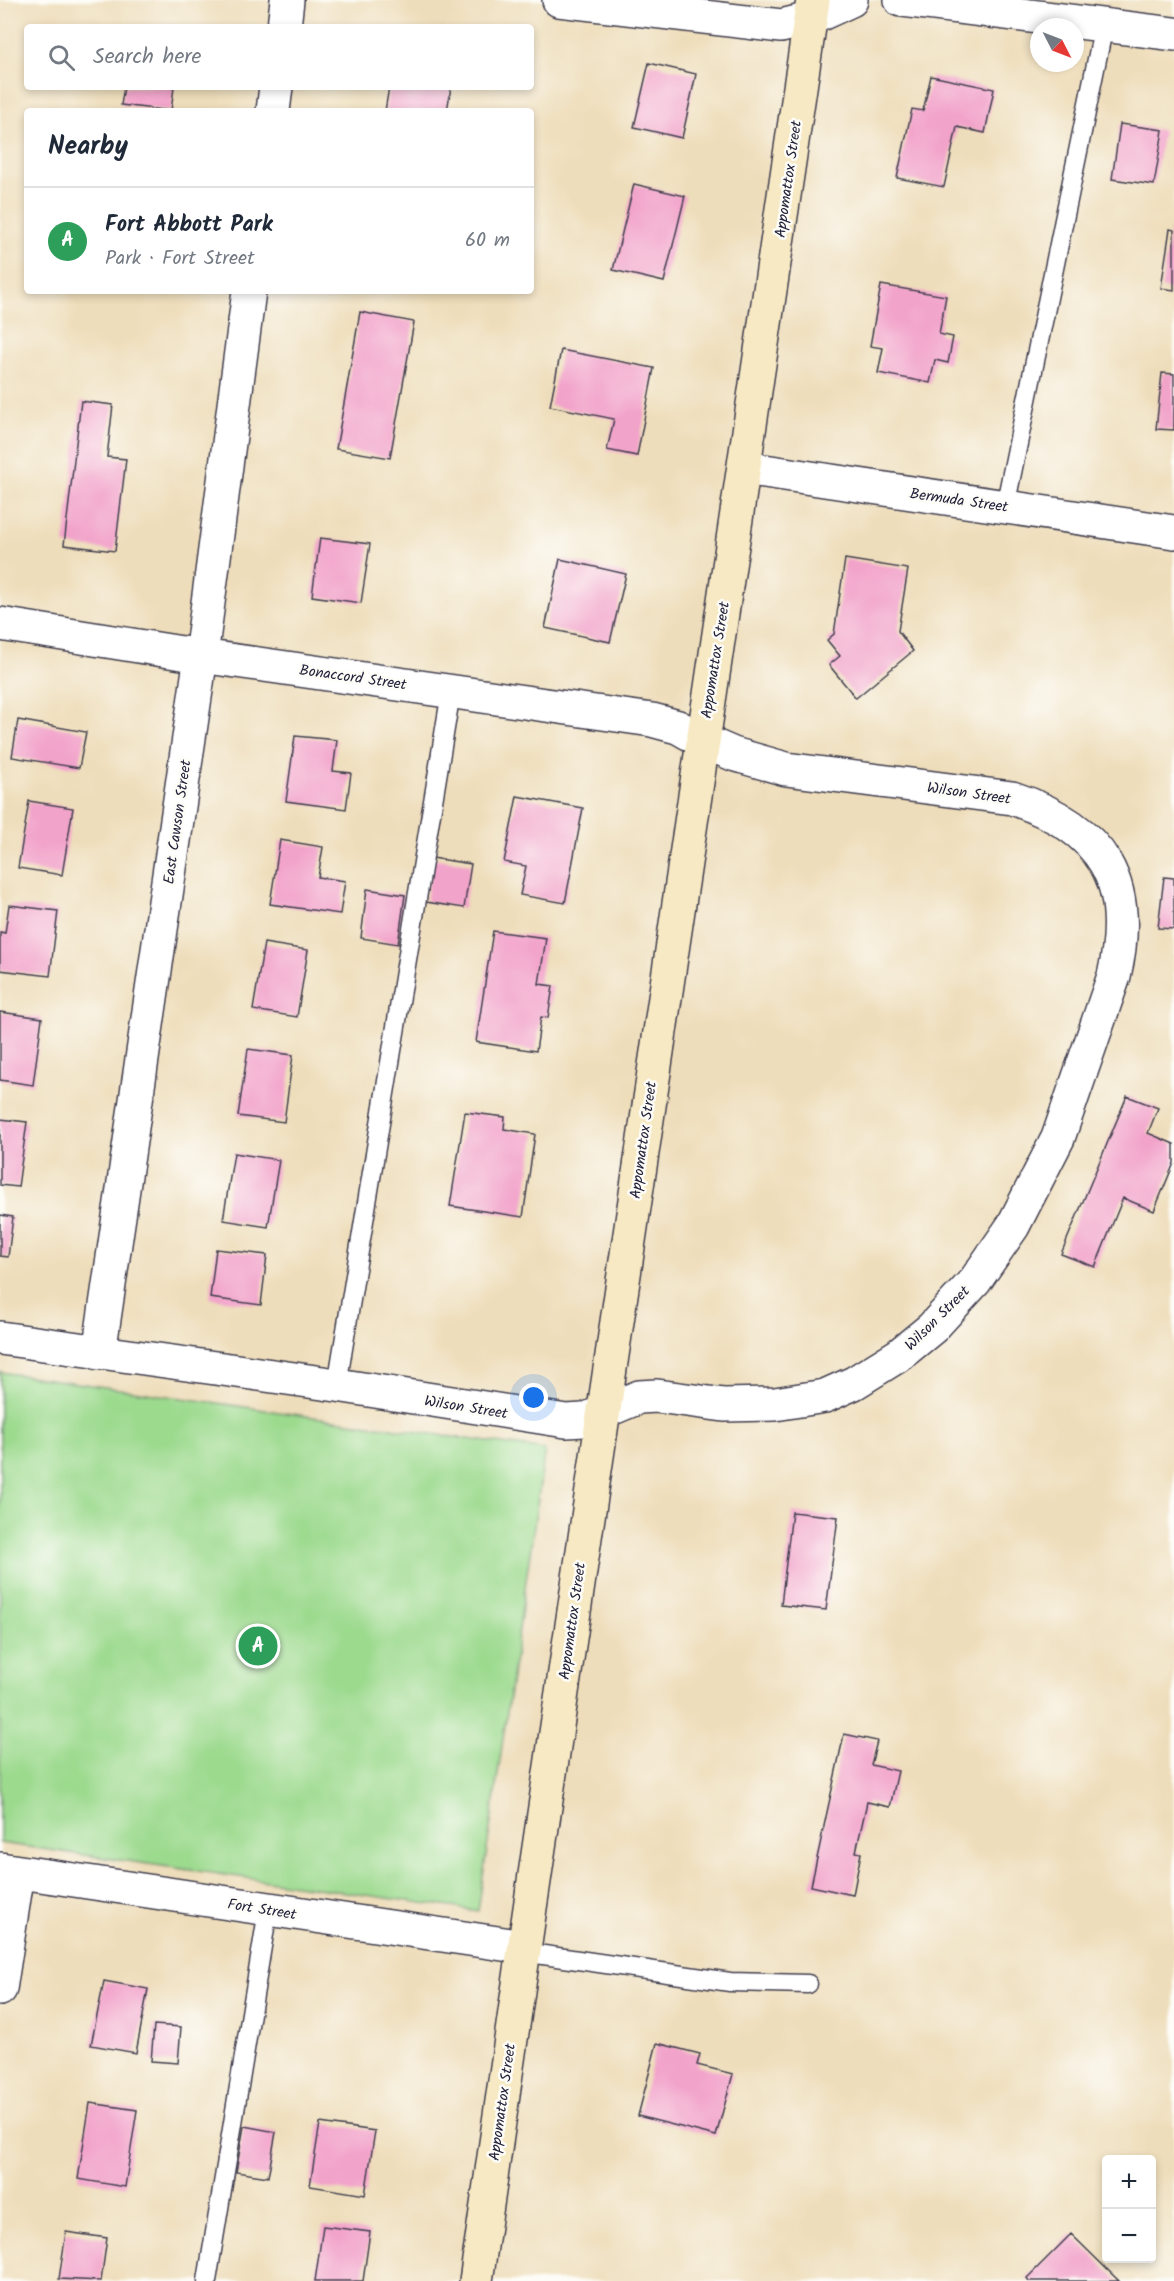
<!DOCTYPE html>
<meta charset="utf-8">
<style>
body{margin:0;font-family:Kalam,sans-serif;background:#f2f2f3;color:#1f2937}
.controls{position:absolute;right:18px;bottom:18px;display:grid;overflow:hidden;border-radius:6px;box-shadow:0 3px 9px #0003}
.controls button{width:54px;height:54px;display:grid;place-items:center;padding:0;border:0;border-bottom:2px solid #e0e1e3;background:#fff;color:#1f2937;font:30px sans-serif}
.compass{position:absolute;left:1030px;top:18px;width:54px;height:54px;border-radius:50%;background:#fff;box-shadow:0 3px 9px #0003;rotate:132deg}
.you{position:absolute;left:534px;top:1398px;width:21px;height:21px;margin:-15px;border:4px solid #fff;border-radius:50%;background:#1a73e8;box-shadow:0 0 0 9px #1a73e833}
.badge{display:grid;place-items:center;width:39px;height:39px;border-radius:50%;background:#d1495b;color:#fff;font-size:20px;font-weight:700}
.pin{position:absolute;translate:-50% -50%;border:3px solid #fff;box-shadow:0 2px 6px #0006}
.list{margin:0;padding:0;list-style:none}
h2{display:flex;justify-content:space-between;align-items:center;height:78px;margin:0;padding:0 24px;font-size:26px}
h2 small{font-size:20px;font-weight:400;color:#747a83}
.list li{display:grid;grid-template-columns:39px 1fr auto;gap:18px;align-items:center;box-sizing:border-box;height:108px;padding:0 24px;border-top:2px solid #e0e1e3}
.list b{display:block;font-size:22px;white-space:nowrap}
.list p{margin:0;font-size:20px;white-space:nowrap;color:#747a83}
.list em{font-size:20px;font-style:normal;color:#747a83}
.icon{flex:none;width:33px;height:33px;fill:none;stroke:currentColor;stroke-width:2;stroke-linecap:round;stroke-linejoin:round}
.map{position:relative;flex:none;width:1174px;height:2281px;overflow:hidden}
.search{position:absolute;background:#fff;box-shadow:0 3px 9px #0003;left:24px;top:24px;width:510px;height:66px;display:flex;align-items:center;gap:15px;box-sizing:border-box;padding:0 21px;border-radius:6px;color:#747a83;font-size:22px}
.panel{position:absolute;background:#fff;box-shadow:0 3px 9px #0003;left:24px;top:108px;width:510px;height:186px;border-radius:6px}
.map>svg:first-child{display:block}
.green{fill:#9cda8e;stroke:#5f7e64;stroke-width:1.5}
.building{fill:#f2a3ca}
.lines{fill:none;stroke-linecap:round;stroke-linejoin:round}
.lane-casing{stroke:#413e4e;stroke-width:21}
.street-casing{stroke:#413e4e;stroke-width:36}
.secondary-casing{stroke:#413e4e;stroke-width:36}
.lane{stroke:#fff;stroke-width:18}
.street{stroke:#fff;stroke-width:33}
.secondary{stroke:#f7e9c3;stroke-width:33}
.labels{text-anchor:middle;stroke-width:5;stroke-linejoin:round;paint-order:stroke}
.street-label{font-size:15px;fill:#22223b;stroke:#fdfcf7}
</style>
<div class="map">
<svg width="1174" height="2281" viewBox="0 0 1174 2281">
<rect width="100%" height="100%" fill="#fdfcf7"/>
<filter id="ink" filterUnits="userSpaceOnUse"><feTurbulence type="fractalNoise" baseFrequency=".0167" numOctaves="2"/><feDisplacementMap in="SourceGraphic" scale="12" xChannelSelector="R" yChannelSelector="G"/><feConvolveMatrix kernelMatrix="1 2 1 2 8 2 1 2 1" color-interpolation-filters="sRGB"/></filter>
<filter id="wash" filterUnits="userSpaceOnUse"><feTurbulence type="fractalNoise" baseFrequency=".008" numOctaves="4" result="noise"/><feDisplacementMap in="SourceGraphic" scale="24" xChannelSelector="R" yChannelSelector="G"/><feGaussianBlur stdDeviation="1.35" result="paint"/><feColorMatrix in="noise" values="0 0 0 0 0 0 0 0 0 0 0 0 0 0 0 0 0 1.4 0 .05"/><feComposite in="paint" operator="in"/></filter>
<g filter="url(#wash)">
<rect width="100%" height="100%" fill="#eeddba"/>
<path class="green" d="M0,1372L545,1450L478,1911L0,1843Z"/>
<g id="blocks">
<path class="building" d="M649,63L696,74L682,138L634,127Z
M931,76L994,89L985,133L957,127L944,187L897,178L912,109L923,111Z
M124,87H174L171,111L121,105Z
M389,87H451L447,111H385Z
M1120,124L1163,130L1154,185L1112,179Z
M634,184L685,196L664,282L613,270Z
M1170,229L1174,230V290L1161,288Z
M881,285L946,296L939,334L953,337L948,363L935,360L930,383L878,373L883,348L870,346Z
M360,312L414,322L390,458L336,449Z
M561,350L654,368L637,456L607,450L614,419L550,406Z
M1162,373L1174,374V430L1156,429Z
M81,401L113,405L107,457L126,459L115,551L64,545Z
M320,538L370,544L361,603L312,596Z
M560,559L626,574L610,642L545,628Z
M845,559L908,569L898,631L913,651L856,698L829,665L840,656L827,640L834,634Z
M18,720L86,732L79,768L12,757Z
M295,736L337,740L333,771L351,773L346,809L286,801Z
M517,796L583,808L565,903L520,895L526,866L504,862Z
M29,801L73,808L62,875L18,868Z
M280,840L323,847L318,877L345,881L340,914L270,904Z
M432,858L471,864L464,908L426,902Z
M1164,877L1174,878V929L1158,928Z
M367,889L405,895L398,944L361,938Z
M9,905L58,911L50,976L0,970V932L5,933Z
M493,931L546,938L539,984L553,986L548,1018L541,1017L536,1051L476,1042Z
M264,943L308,950L297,1017L253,1010Z
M0,1012L42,1018L33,1085L0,1080Z
M248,1049L293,1055L284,1122L238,1116Z
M1127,1096L1158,1108L1148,1133L1174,1144V1163L1154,1211L1123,1198L1095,1267L1061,1254Z
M465,1112L505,1117L504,1129L535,1134L523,1217L450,1206Z
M0,1119L27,1122L18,1187L0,1185Z
M234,1153L279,1160L268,1227L223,1220Z
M0,1215L13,1217L8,1257L0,1256Z
M216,1249L267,1255L261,1305L210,1298Z
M792,1512L838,1517L826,1610L781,1605Z
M844,1734L877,1741L871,1765L898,1771L890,1807L867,1802L856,1852L861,1853L853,1895L811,1886Z
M104,1981L148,1989L136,2053L91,2045Z
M154,2025L181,2027L178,2063L151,2061Z
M657,2043L700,2054L697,2065L733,2074L716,2136L638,2116Z
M90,2103L137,2110L125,2187L78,2179Z
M320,2123L375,2131L365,2195L310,2186Z
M244,2126L276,2132L268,2177L236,2172Z
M323,2226L370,2232L363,2281H315Z
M66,2232L107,2238L101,2281L59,2279Z
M1071,2234L1119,2281H1029L1027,2278Z"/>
</g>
</g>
<g filter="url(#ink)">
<use href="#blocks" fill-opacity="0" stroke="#413e4e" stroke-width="1.5"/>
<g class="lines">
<defs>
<path id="lane" d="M1005,507L1104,25
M337,1385L451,692
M523,1952L730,1982L808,1984
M207,2281L268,1910"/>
<path id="street" d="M559,0L781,26L810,19L851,0
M901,0L1174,34
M284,27L287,0
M273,111L276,87
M744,468L1174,532
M0,624L201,656L652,720L678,727L703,741L733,754L786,769L1012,798C1103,828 1136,882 1114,976L1058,1138L1013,1226L975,1281L932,1328L899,1355L854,1383L825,1396L775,1404L724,1405L657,1396L639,1397L584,1420L566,1421L337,1385L0,1338
M99,1353L201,656L249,291
M0,1869L524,1947
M0,1989L18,1872"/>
<path id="secondary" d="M476,2281C585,1520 702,760 813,0"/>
</defs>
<use href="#lane" class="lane-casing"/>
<use href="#street" class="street-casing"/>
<use href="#secondary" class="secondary-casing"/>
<use href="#lane" class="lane"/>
<use href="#street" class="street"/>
<use href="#secondary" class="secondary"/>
</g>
</g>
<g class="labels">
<g class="street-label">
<text transform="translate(788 179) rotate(-82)" y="5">Appomattox Street</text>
<text transform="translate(959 500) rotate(8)" y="5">Bermuda Street</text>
<text transform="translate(715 660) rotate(-81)" y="5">Appomattox Street</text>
<text transform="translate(353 677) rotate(8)" y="5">Bonaccord Street</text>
<text transform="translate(969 793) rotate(8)" y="5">Wilson Street</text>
<text transform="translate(177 822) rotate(-82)" y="5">East Cawson Street</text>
<text transform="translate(643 1140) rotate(-82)" y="5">Appomattox Street</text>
<text transform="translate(937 1318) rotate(-45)" y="5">Wilson Street</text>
<text transform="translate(466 1407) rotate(9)" y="5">Wilson Street</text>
<text transform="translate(572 1621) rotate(-82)" y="5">Appomattox Street</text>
<text transform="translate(262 1909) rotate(9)" y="5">Fort Street</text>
<text transform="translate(502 2102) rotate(-82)" y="5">Appomattox Street</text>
</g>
</g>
</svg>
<div class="controls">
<button>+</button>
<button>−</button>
</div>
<svg class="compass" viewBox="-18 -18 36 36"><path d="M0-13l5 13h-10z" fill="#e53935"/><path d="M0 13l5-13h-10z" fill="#747a83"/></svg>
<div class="you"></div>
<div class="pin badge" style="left:258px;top:1646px;background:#2e9e5b">A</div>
<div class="search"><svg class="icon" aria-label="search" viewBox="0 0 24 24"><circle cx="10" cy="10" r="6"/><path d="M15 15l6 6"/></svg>Search here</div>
<section class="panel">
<h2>Nearby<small></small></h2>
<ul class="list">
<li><span class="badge" style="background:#2e9e5b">A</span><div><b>Fort Abbott Park</b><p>Park · Fort Street</p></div><em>60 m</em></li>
</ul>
</section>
</div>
